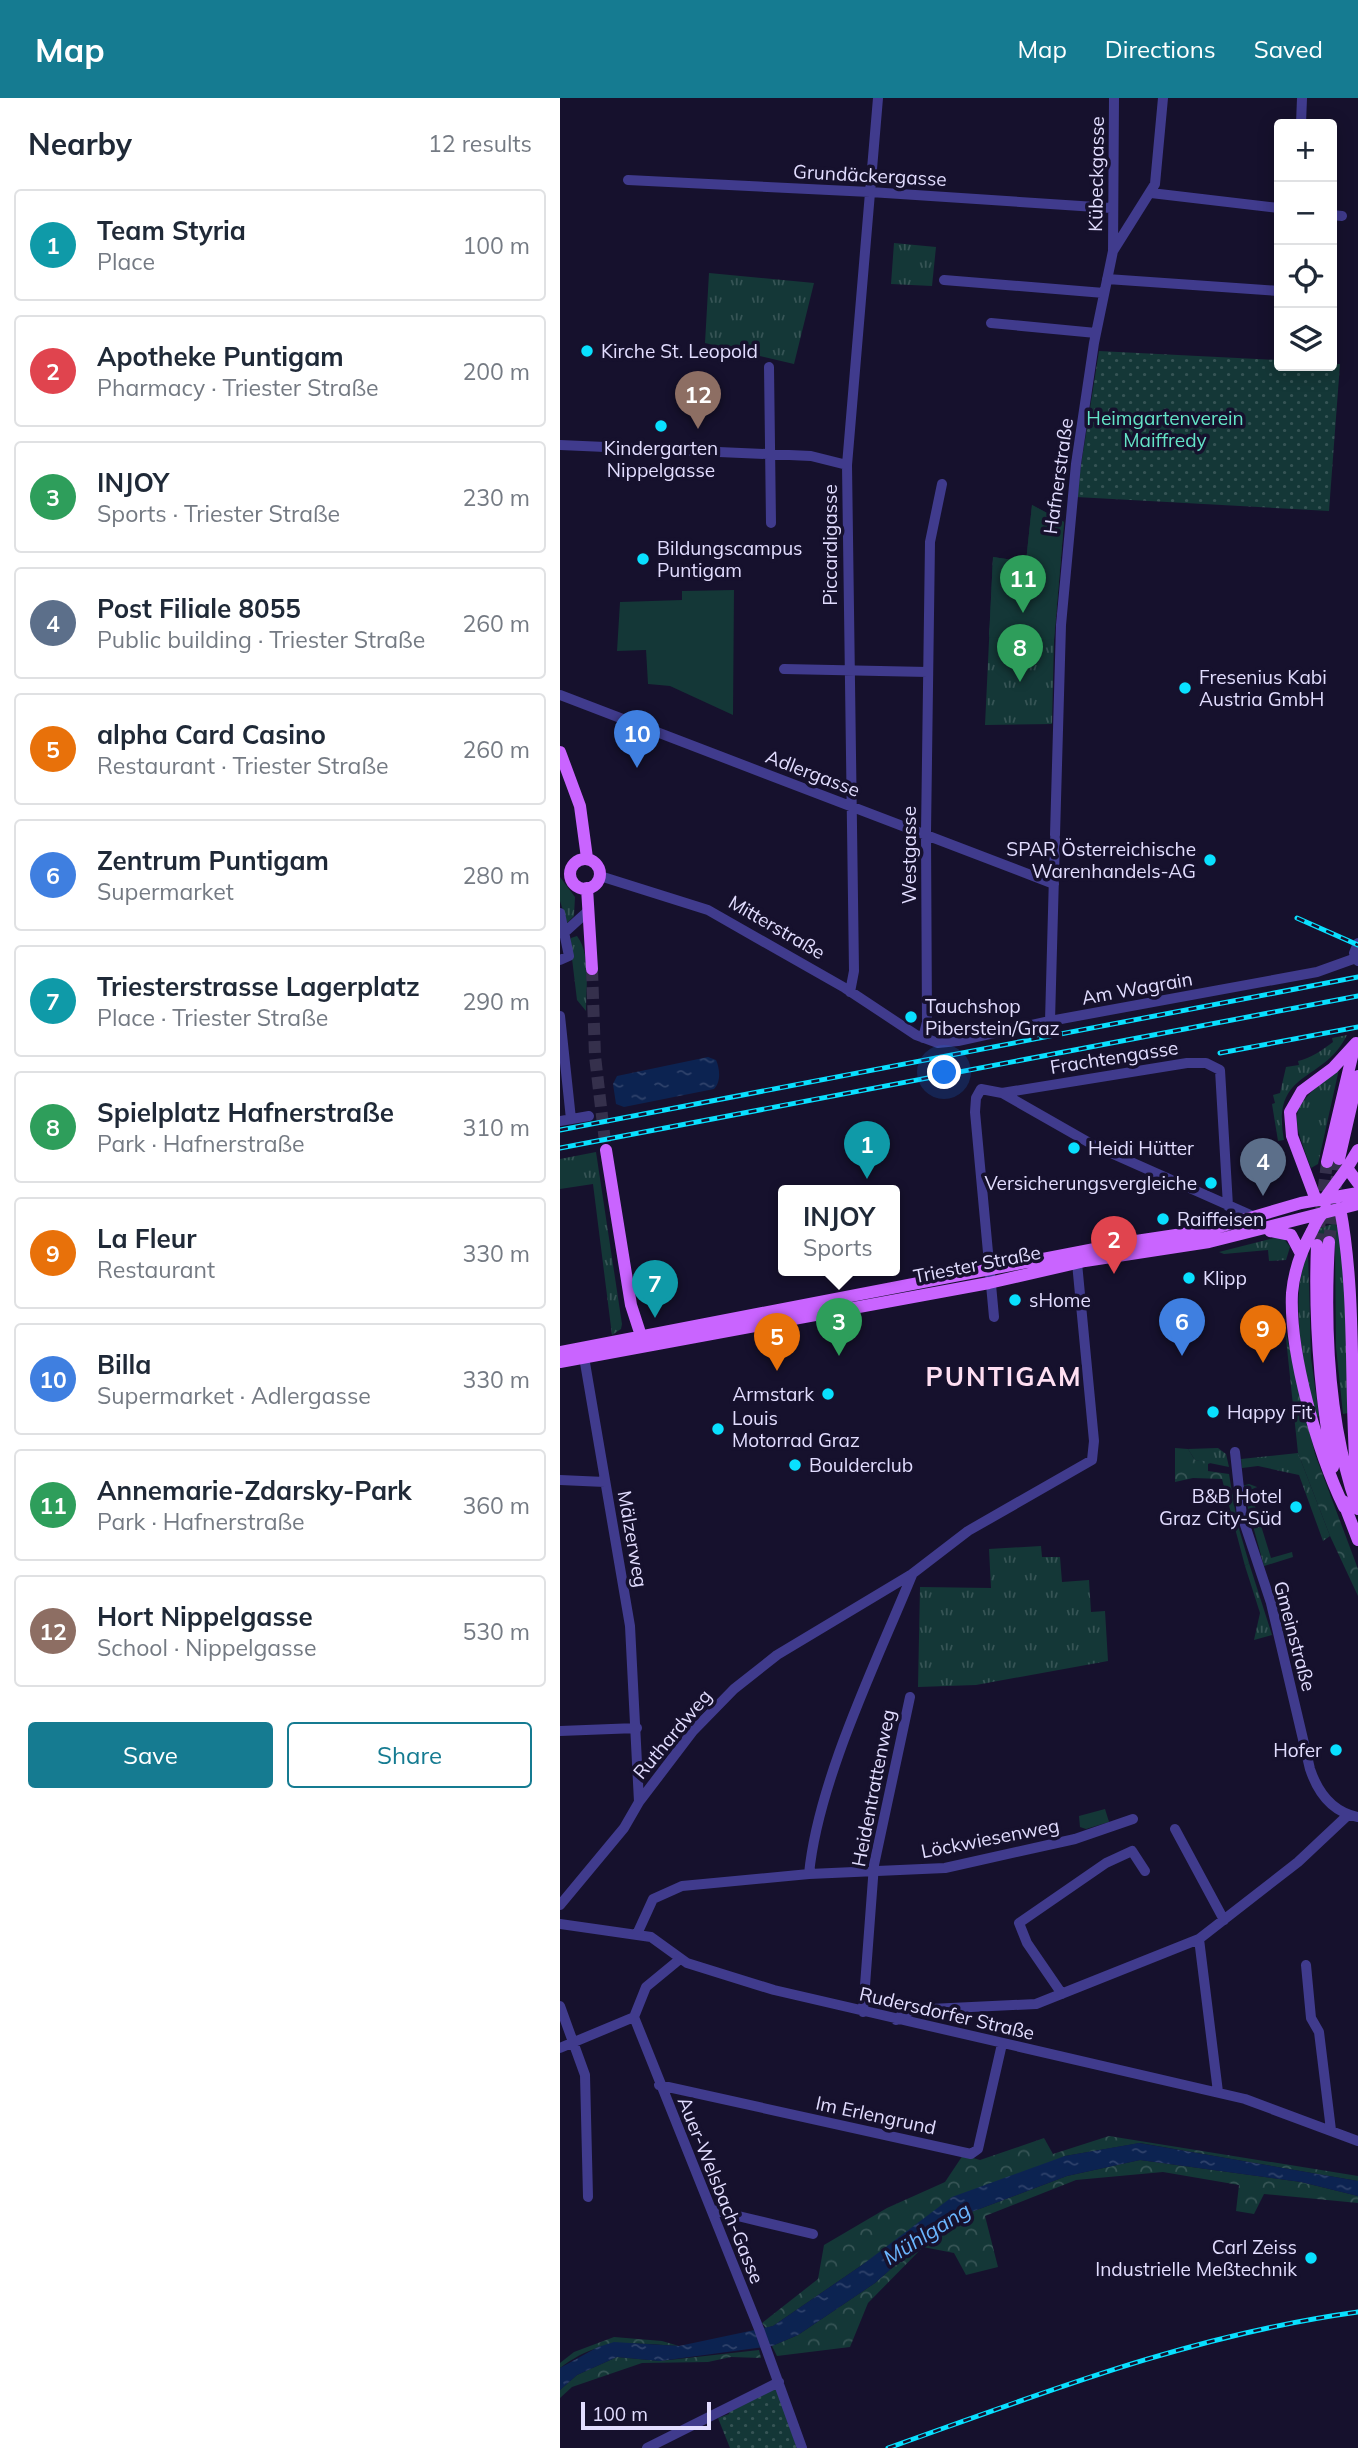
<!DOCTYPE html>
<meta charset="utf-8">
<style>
body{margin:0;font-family:Mulish,sans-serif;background:#f2f2f3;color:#1f2937}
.controls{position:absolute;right:21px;top:21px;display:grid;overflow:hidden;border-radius:7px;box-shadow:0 4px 18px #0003}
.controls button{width:63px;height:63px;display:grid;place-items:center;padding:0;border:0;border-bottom:2px solid #e0e1e3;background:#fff;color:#1f2937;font:35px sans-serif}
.scale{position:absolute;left:21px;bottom:18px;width:130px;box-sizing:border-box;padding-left:7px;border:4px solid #e2ddff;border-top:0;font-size:19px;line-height:24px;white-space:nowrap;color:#e2ddff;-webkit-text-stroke:5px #16112d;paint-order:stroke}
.you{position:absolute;left:385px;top:975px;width:24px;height:24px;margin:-18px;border:5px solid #fff;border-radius:50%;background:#1a73e8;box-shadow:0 0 0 10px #1a73e833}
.badge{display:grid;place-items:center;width:46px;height:46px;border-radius:50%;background:#157b91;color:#fff;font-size:23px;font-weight:700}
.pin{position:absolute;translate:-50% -58px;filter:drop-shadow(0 2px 4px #0008)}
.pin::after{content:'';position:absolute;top:37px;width:24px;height:21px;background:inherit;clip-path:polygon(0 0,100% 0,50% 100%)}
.popup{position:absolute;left:218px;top:1087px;width:122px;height:91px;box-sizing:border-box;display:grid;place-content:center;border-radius:7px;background:#fff;filter:drop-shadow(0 2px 5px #0005);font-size:23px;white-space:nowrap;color:#747a83}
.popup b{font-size:26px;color:#1f2937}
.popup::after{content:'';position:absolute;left:50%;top:100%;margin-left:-14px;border:14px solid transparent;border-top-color:#fff}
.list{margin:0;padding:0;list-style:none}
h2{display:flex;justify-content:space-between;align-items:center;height:91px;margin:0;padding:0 28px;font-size:30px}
h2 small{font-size:23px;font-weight:400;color:#747a83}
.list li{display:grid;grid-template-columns:46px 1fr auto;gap:21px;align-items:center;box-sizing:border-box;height:112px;margin:0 14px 14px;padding:0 14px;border:2px solid #e0e1e3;border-radius:7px}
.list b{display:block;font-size:26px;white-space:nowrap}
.list p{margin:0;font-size:23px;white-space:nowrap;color:#747a83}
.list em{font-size:23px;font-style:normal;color:#747a83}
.actions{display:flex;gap:14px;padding:21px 28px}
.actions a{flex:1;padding:16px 0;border:2px solid #157b91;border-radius:7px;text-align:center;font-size:24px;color:#157b91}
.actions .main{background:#157b91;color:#fff}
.icon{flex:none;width:38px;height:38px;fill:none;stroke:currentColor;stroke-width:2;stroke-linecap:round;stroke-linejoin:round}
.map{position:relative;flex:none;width:798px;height:2350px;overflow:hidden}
header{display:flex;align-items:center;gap:42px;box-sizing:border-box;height:98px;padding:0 35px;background:#157b91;color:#fff}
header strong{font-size:33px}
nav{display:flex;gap:38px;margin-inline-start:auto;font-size:24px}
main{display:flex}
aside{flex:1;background:#fff}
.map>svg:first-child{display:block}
.grass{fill:url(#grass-tufts)}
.forest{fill:url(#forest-crowns)}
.garden{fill:url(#garden-dots)}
.pitch{fill:#143737}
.water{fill:url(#water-ripples)}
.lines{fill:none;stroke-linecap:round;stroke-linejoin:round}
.major-tunnel{stroke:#35304c;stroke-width:12;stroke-dasharray:12 6;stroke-linecap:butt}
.minor{stroke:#403b8d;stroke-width:10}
.major{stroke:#c964ff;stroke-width:12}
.rail-casing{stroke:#09e0ff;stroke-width:5}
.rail{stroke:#16112d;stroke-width:2.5;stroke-dasharray:8;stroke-linecap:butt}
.poi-dot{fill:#09e0ff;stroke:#16112d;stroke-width:2.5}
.labels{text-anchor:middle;stroke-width:7;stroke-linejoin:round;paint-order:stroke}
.street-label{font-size:19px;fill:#e2ddff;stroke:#16112d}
.poi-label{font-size:19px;fill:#e2ddff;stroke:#16112d;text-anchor:start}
.park-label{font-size:19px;fill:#64e4c7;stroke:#16112d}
.water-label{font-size:21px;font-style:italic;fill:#6bb6ff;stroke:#16112d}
.district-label{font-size:26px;font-weight:bold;letter-spacing:2px;fill:#ffdff2;stroke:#16112d}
</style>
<header>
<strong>Map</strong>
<nav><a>Map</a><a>Directions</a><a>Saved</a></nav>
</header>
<main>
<aside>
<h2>Nearby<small>12 results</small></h2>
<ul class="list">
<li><span class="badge" style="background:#0f9aa8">1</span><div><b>Team Styria</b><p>Place</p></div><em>100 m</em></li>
<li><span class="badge" style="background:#e0444e">2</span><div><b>Apotheke Puntigam</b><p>Pharmacy · Triester Straße</p></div><em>200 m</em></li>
<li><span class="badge" style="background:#2e9e5b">3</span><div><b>INJOY</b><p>Sports · Triester Straße</p></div><em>230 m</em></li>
<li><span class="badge" style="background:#5c6f8a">4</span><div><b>Post Filiale 8055</b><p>Public building · Triester Straße</p></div><em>260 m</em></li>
<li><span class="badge" style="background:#e8710a">5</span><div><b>alpha Card Casino</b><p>Restaurant · Triester Straße</p></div><em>260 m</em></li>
<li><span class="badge" style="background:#3f7fe0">6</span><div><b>Zentrum Puntigam</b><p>Supermarket</p></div><em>280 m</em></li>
<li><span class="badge" style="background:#0f9aa8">7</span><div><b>Triesterstrasse Lagerplatz</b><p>Place · Triester Straße</p></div><em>290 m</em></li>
<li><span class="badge" style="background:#2e9e5b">8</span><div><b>Spielplatz Hafnerstraße</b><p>Park · Hafnerstraße</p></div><em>310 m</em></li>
<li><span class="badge" style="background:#e8710a">9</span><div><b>La Fleur</b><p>Restaurant</p></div><em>330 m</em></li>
<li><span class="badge" style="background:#3f7fe0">10</span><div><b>Billa</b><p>Supermarket · Adlergasse</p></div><em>330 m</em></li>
<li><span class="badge" style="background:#2e9e5b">11</span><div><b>Annemarie-Zdarsky-Park</b><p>Park · Hafnerstraße</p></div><em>360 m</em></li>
<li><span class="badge" style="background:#8d6e63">12</span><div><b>Hort Nippelgasse</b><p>School · Nippelgasse</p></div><em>530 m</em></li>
</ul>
<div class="actions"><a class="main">Save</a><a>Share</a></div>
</aside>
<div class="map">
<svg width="798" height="2350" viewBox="0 0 798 2350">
<defs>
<pattern id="grass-tufts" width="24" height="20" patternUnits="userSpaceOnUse" patternTransform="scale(1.75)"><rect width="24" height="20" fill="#143737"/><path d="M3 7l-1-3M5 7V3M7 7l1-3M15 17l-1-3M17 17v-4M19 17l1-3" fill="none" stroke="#365455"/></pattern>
<pattern id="forest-crowns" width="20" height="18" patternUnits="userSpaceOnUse" patternTransform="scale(1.75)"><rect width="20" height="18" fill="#143737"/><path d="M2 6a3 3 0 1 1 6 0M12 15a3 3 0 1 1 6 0" fill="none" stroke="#365455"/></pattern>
<pattern id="garden-dots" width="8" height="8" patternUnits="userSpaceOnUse" patternTransform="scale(1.75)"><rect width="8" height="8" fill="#143737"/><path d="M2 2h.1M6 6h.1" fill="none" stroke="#365455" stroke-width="1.8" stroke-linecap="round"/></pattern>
<pattern id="water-ripples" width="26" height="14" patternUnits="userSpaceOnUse" patternTransform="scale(1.75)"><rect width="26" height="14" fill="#0c2351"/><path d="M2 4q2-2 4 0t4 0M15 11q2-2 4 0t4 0" fill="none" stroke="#2f426b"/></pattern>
</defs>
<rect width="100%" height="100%" fill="#16112d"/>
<path class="grass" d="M334,145L376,149L372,188L331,186Z
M149,175L254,185L234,266L145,245Z
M472,407L504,424L494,542L492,626L425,627L433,459L466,464Z
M0,779L15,799L14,818L7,825L0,803Z
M17,838C31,856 26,889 26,913L17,902L10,844L11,840Z
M787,937C763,986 711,971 724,1042L718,1043L712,1006L715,1005L713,997L720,995L726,969L739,967L738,963C751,960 761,953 773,944L772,940Z
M779,971L758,1066L751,1070C729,1011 729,1011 779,971Z
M36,1054L62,1226L61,1231L52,1237L33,1086L0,1091V1061Z
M775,1125C792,1149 789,1281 788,1315L783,1316L776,1249L775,1143L748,1151L751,1260L759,1318L756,1319C741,1256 725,1190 757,1131Z
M718,1139L724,1141L730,1149L726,1162L709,1163L708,1152L664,1156L659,1154Z
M658,1350L666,1356L669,1369L635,1362L628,1351Z
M738,1355L770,1438L763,1443L739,1377L698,1368L682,1370L681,1361Z
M689,1386L697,1389L690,1392L711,1460L732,1454L733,1459L704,1468L682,1388Z
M481,1448L482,1459H500L502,1484L529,1482L531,1514L545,1513L548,1563L416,1587L358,1589L360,1489L431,1490L429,1451Z
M689,1465L712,1537L694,1542L700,1515L685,1468Z
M545,1711L549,1724L526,1731L520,1729L519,1718Z"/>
<path class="forest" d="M725,1231L755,1356L798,1471V1498L770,1438L738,1355Z
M615,1350L628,1351L635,1362L653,1364L648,1366V1373L669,1376L677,1424L689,1465L685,1468L662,1381L633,1380L615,1384Z
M549,2038L798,2078V2083L580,2045L505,2058L302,2167L213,2228L206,2230L202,2225L258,2181L264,2147L327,2110L385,2084L403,2057L420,2062L484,2040L493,2056Z
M580,2062L741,2084L798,2098V2105L704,2096L694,2116L676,2113L679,2087L603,2074L516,2082L425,2118L438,2169L406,2177L394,2155L363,2149L308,2205L290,2249L217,2258L212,2248L238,2237L315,2185L358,2147L398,2119L507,2078Z
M54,2239L102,2243L119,2248C72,2245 40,2239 0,2270V2265L14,2254Z
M199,2252L201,2260L171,2259L148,2264L82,2265L12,2289L0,2300V2292L17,2277L57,2259L100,2263Z"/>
<path class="garden" d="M539,253L719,262V268L780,266L769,413L516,399Z
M215,2286L237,2350H170L158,2320L169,2316L167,2309Z"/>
<path class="pitch" d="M472,407L504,424L494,542L429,539L433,459L466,464Z
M174,492L173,617L110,588L88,586L86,552L57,553L60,504L122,502V493Z"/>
<path class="water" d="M148,959L156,962C160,971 161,984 154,991L64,1009L56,1006L53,986L57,978Z
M579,2045L798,2083V2098L741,2084L580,2062L507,2078L398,2119L358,2147L315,2185L238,2237L212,2248L100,2263L57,2259L17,2277L0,2292V2270L38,2249L54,2244L119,2248L213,2228L302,2167L392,2099L505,2058Z"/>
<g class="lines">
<path class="major-tunnel" d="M32,871L35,958L46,1052
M769,1144L779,1061
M757,1147L767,1064"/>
<path class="minor" d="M741,26L742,0
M68,82L310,94L551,110
M591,95L719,110
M772,117L782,118
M553,153L554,0
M547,181L719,193
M384,182L544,195
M431,225L536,235
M209,269L211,425
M0,347L251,358L287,367
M224,571L368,574
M0,597L494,786
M495,737L501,527L516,366L534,245L553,153L595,86L603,0
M40,778L148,812L285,890L356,937L378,945L398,943L490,923L757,874L796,860
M0,815L9,858L0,862
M5,834L27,814
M798,845L794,855L798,863
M290,894L294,873L287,367L318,0
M0,918L11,1021
M490,923L495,741
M363,940L367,924L366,735L370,444L382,386
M442,995L627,965H646L660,972L668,1108
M0,1023L29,1018
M434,1219L415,1014L416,1000L421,991L442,995L535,1048L695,1119
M24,1259L70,1528L79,1704
M675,1354L682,1418L711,1505L750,1671C758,1695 772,1714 798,1719
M0,1382L45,1384
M0,1633L77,1630
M615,1731L664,1822
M249,1776C258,1683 316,1565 352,1477
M0,1807L64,1730L79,1704L133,1633L174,1591L217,1557L352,1476L408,1433L532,1362L534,1343L517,1165
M0,1826L91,1839L127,1865L214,1892L685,2001L798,2043
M77,1836L93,1801L122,1788L249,1776L385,1770L515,1741L573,1721
M639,1841L658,1994
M120,1861L86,1889L74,1919L199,2231L242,2350
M746,1867L751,1920L759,1934L771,2032
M502,1896L467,1845L459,1825L546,1765L572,1753L585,1773
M0,1908L25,1977L28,2099
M303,1914L314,1767L350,1599
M336,1922L345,1914L370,1911L476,1906L639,1841L738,1764L788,1717
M0,1950L74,1919
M99,1987L411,2056L418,2051L442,1946
M153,2112L253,2136
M87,2350L219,2284"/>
<path class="major" d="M0,654L20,708L27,760
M10 776a15 15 0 1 1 30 0a15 15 0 1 1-30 0Z
M27,790L32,871
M46,1052L71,1207L84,1247
M798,1052L787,1070L798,1085
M779,1061L798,978
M767,1064L794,950
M756,1102L732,1038L730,1014L742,993L773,970L796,945
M763,1103L787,1070
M780,1110C798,1204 788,1305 798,1400
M767,1111C759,1117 756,1125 752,1133C741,1153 734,1173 732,1195C729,1255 758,1355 784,1409
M710,1133L731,1137L740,1154
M769,1144C764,1232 768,1328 798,1411
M757,1147C754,1222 760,1295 773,1369
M0,1254L576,1143L649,1132L741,1105L798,1095
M0,1264L429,1185L525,1163L649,1144L798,1106
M783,1403L798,1442"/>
<defs>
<path id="rail" d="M737,820L798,847
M660,955L798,929
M0,1032L798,879
M0,1050L798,898
M328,2350C486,2294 631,2237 798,2214"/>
</defs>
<use href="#rail" class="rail-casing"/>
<use href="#rail" class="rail"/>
</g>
<g class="poi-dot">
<circle cx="27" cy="253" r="7"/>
<circle cx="101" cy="328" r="7"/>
<circle cx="83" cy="461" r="7"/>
<circle cx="625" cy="590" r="7"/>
<circle cx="650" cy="762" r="7"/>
<circle cx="351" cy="919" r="7"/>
<circle cx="514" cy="1050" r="7"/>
<circle cx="651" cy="1085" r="7"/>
<circle cx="603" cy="1121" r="7"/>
<circle cx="629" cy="1180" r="7"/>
<circle cx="455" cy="1202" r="7"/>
<circle cx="268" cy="1296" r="7"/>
<circle cx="653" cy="1314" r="7"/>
<circle cx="158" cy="1331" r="7"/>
<circle cx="235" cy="1367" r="7"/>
<circle cx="736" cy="1409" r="7"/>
<circle cx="776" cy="1652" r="7"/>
<circle cx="751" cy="2160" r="7"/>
</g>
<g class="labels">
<g class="street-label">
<text transform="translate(536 76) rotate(-89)" y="7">Kübeckgasse</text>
<text transform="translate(310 77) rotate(3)" y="7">Grundäckergasse</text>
<text transform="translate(498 378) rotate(-82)" y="7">Hafnerstraße</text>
<text transform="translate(270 447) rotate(-90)" y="7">Piccardigasse</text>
<text transform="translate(253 675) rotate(21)" y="7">Adlergasse</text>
<text transform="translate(349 757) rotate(-90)" y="7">Westgasse</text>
<text transform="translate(217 829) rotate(30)" y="7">Mitterstraße</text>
<text transform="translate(577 890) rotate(-10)" y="7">Am Wagrain</text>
<text transform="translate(554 959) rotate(-9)" y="7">Frachtengasse</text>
<text transform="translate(417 1166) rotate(-11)" y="7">Triester Straße</text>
<text transform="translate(73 1441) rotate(80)" y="7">Mälzerweg</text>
<text transform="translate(735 1538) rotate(75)" y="7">Gmeinstraße</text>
<text transform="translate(112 1636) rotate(-50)" y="7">Ruthardweg</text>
<text transform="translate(313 1690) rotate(-79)" y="7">Heidentrattenweg</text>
<text transform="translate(430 1740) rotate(-11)" y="7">Löckwiesenweg</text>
<text transform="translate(387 1915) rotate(13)" y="7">Rudersdorfer Straße</text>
<text transform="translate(316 2017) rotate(12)" y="7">Im Erlengrund</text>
<text transform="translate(161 2092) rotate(68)" y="7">Auer-Welsbach-Gasse</text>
</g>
<g class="poi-label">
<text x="41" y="260">Kirche St. Leopold</text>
<text x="101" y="357" text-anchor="middle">Kindergarten<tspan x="101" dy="22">Nippelgasse</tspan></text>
<text x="97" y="457">Bildungscampus<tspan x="97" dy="22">Puntigam</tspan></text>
<text x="639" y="586">Fresenius Kabi<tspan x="639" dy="22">Austria GmbH</tspan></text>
<text x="636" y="758" text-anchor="end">SPAR Österreichische<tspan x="636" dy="22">Warenhandels-AG</tspan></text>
<text x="365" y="915">Tauchshop<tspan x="365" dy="22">Piberstein/Graz</tspan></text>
<text x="528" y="1057">Heidi Hütter</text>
<text x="637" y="1092" text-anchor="end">Versicherungsvergleiche</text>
<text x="617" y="1128">Raiffeisen</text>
<text x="643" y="1187">Klipp</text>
<text x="469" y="1209">sHome</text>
<text x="254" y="1303" text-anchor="end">Armstark</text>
<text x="667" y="1321">Happy Fit</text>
<text x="172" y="1327">Louis<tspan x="172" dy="22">Motorrad Graz</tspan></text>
<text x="249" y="1374">Boulderclub</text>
<text x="722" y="1405" text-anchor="end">B&amp;B Hotel<tspan x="722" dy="22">Graz City-Süd</tspan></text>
<text x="762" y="1659" text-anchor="end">Hofer</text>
<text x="737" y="2156" text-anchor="end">Carl Zeiss<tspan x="737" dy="22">Industrielle Meßtechnik</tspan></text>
</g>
<g class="park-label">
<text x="605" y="327">Heimgartenverein<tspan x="605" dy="22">Maiffredy</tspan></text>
</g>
<g class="water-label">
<text transform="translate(367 2136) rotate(-32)" y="7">Mühlgang</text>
</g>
<g class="district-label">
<text x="444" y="1288">PUNTIGAM</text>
</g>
</g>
</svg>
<div class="controls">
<button>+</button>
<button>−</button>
<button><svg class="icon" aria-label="locate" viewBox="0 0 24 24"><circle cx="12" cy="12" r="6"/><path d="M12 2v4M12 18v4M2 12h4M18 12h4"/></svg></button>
<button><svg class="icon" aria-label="layers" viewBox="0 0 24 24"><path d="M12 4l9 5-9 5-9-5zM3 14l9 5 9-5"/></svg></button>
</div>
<div class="scale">100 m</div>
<div class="you"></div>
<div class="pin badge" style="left:307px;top:1081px;background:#0f9aa8">1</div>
<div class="pin badge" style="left:554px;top:1176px;background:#e0444e">2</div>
<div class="pin badge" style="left:279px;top:1258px;background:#2e9e5b">3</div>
<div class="popup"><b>INJOY</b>Sports</div>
<div class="pin badge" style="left:703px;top:1098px;background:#5c6f8a">4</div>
<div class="pin badge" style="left:217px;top:1273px;background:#e8710a">5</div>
<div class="pin badge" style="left:622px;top:1258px;background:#3f7fe0">6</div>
<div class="pin badge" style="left:95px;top:1220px;background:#0f9aa8">7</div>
<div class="pin badge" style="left:460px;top:584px;background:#2e9e5b">8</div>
<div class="pin badge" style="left:703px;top:1265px;background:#e8710a">9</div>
<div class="pin badge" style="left:77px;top:670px;background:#3f7fe0">10</div>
<div class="pin badge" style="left:463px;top:515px;background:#2e9e5b">11</div>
<div class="pin badge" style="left:138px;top:331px;background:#8d6e63">12</div>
</div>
</main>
